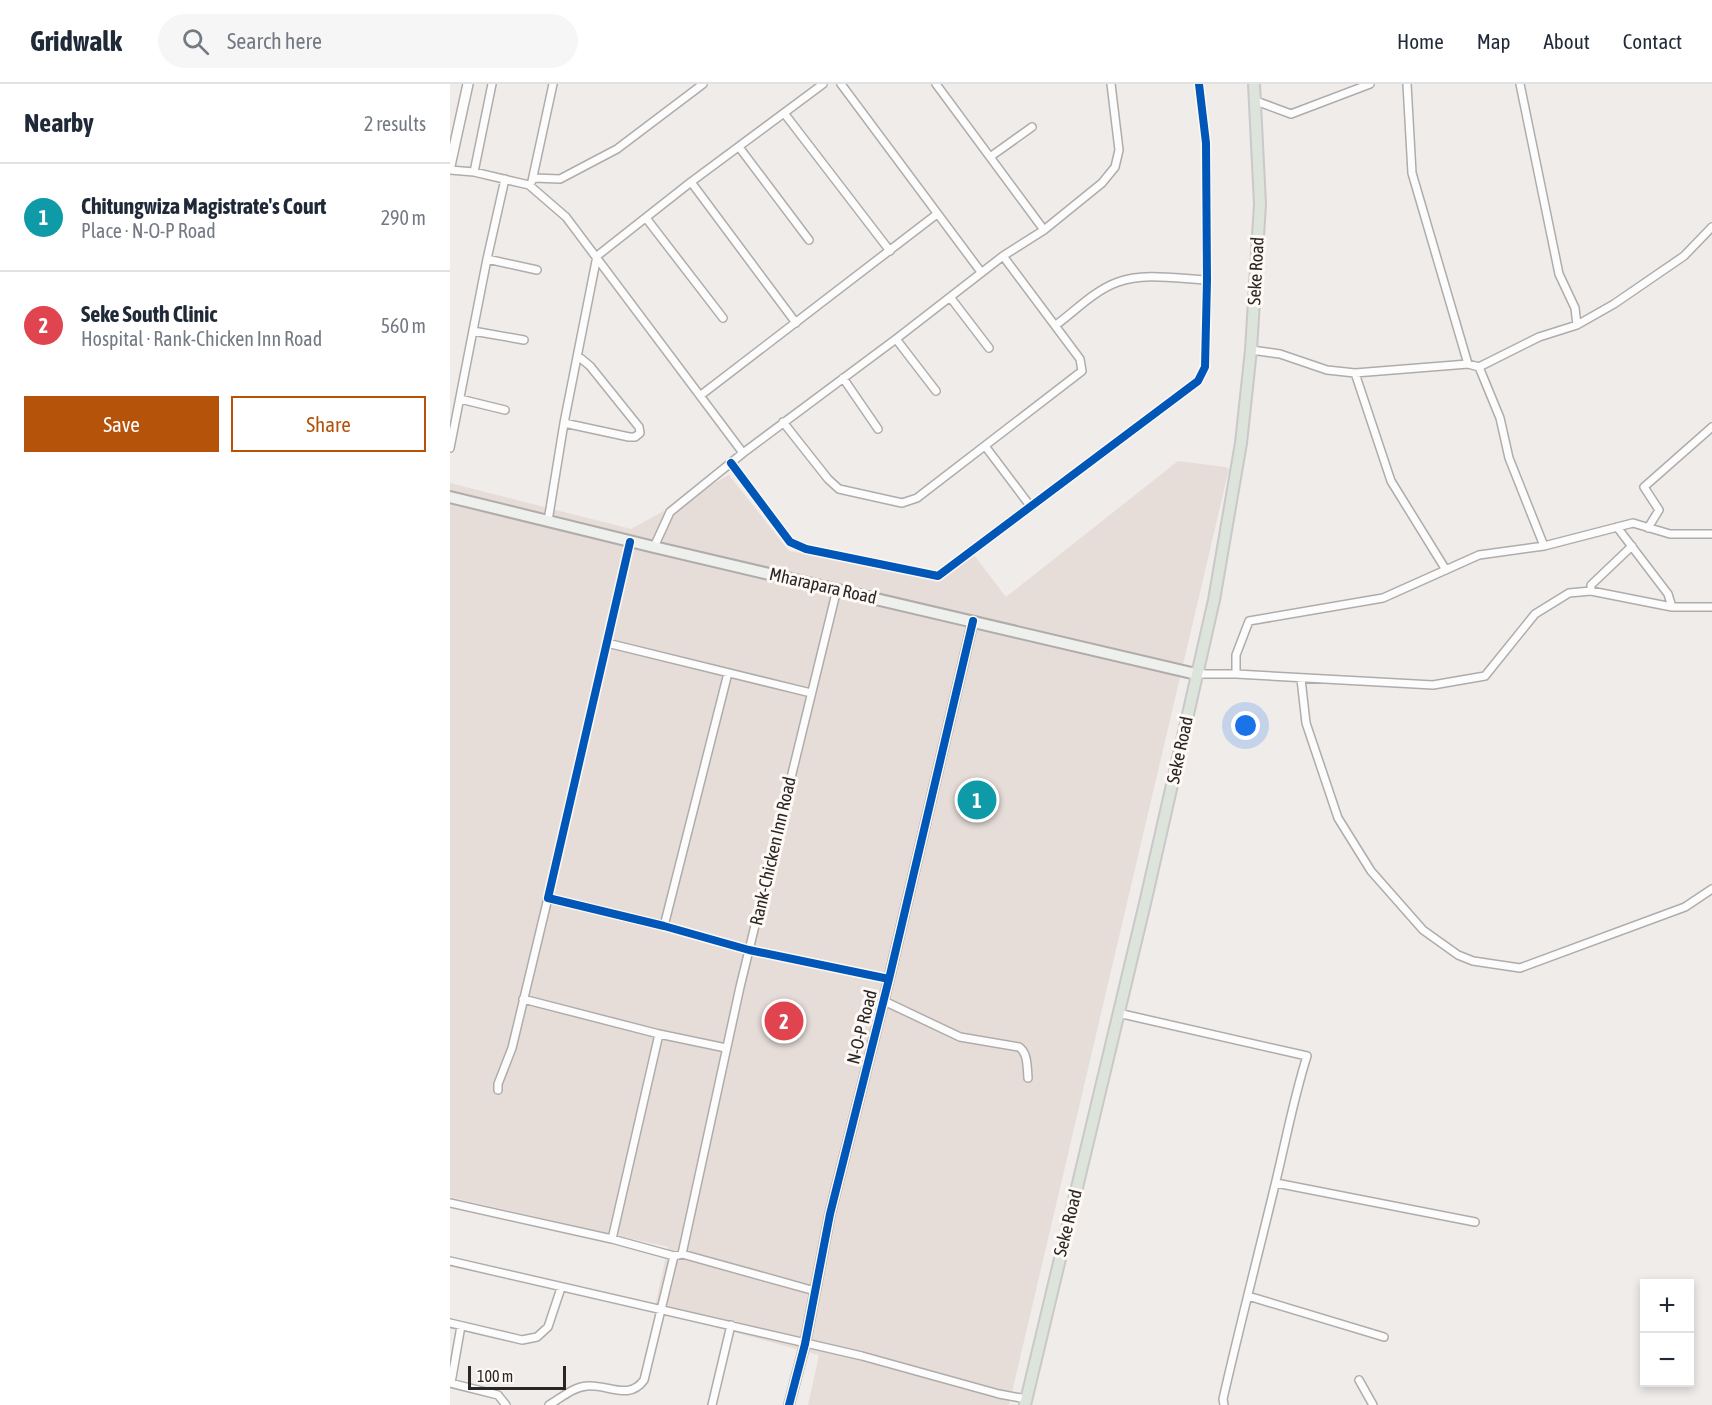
<!DOCTYPE html>
<meta charset="utf-8">
<style>
body{margin:0;font-family:"Asap Condensed",sans-serif;background:#f6f6f7;color:#1f2937}
.controls{position:absolute;right:18px;bottom:18px;display:grid;overflow:hidden;border-radius:0px;box-shadow:0 3px 9px #0003}
.controls button{width:54px;height:54px;display:grid;place-items:center;padding:0;border:0;border-bottom:2px solid #e0e1e3;background:#fff;color:#1f2937;font:30px sans-serif}
.scale{position:absolute;left:18px;bottom:15px;width:98px;box-sizing:border-box;padding-left:6px;border:3px solid #292625;border-top:0;font-size:16px;line-height:21px;white-space:nowrap;color:#292625;-webkit-text-stroke:4px #fff9f5;paint-order:stroke}
.you{position:absolute;left:796px;top:642px;width:21px;height:21px;margin:-15px;border:4px solid #fff;border-radius:50%;background:#1a73e8;box-shadow:0 0 0 9px #1a73e833}
.badge{display:grid;place-items:center;width:39px;height:39px;border-radius:50%;background:#b45309;color:#fff;font-size:20px;font-weight:700}
.pin{position:absolute;translate:-50% -50%;border:3px solid #fff;box-shadow:0 2px 6px #0006}
.list{margin:0;padding:0;list-style:none}
h2{display:flex;justify-content:space-between;align-items:center;height:78px;margin:0;padding:0 24px;font-size:26px}
h2 small{font-size:20px;font-weight:400;color:#747a83}
.list li{display:grid;grid-template-columns:39px 1fr auto;gap:18px;align-items:center;box-sizing:border-box;height:108px;padding:0 24px;border-top:2px solid #e0e1e3}
.list b{display:block;font-size:22px;white-space:nowrap}
.list p{margin:0;font-size:20px;white-space:nowrap;color:#747a83}
.list em{font-size:20px;font-style:normal;color:#747a83}
.actions{display:flex;gap:12px;padding:18px 24px}
.actions a{flex:1;padding:14px 0;border:2px solid #b45309;border-radius:0px;text-align:center;font-size:21px;color:#b45309}
.actions .main{background:#b45309;color:#fff}
.icon{flex:none;width:33px;height:33px;fill:none;stroke:currentColor;stroke-width:2;stroke-linecap:round;stroke-linejoin:round}
.map{position:relative;flex:none;width:1262px;height:1321px;overflow:hidden}
header{display:flex;align-items:center;gap:36px;box-sizing:border-box;height:84px;padding:0 30px;background:#fff;border-bottom:2px solid #e0e1e3}
header strong{font-size:28px}
nav{display:flex;gap:33px;margin-inline-start:auto;font-size:21px}
.search{width:420px;height:54px;background:#f6f6f7;display:flex;align-items:center;gap:15px;box-sizing:border-box;padding:0 21px;border-radius:33px;color:#747a83;font-size:22px}
main{display:flex}
aside{flex:1;background:#fff}
.map>svg:first-child{display:block}
.built{fill:#e6ddd9}
.lines{fill:none;stroke-linecap:round;stroke-linejoin:round}
.minor-casing{stroke:#afacaa;stroke-width:10}
.tertiary-casing{stroke:#afacaa;stroke-width:12}
.secondary-casing{stroke:#afacaa;stroke-width:14}
.primary-casing{stroke:#cac8c8;stroke-width:14}
.minor{stroke:#fdfcfc;stroke-width:7}
.tertiary{stroke:#fdfcfc;stroke-width:9}
.secondary{stroke:#edf0ed;stroke-width:10}
.primary{stroke:#dde4dc;stroke-width:10}
.cycleway-casing{stroke:#fff9f5;stroke-width:11}
.cycleway{stroke:#0057b8;stroke-width:8}
.labels{text-anchor:middle;stroke-width:6;stroke-linejoin:round;paint-order:stroke}
.street-label{font-size:18px;fill:#292625;stroke:#fff9f5}
</style>
<header>
<strong>Gridwalk</strong>
<div class="search"><svg class="icon" aria-label="search" viewBox="0 0 24 24"><circle cx="10" cy="10" r="6"/><path d="M15 15l6 6"/></svg>Search here</div>
<nav><a>Home</a><a>Map</a><a>About</a><a>Contact</a></nav>
</header>
<main>
<aside>
<h2>Nearby<small>2 results</small></h2>
<ul class="list">
<li><span class="badge" style="background:#0f9aa8">1</span><div><b>Chitungwiza Magistrate's Court</b><p>Place · N-O-P Road</p></div><em>290 m</em></li>
<li><span class="badge" style="background:#e0444e">2</span><div><b>Seke South Clinic</b><p>Hospital · Rank-Chicken Inn Road</p></div><em>560 m</em></li>
</ul>
<div class="actions"><a class="main">Save</a><a>Share</a></div>
</aside>
<div class="map">
<svg width="1262" height="1321" viewBox="0 0 1262 1321">
<rect width="100%" height="100%" fill="#efecea"/>
<path class="built" d="M728,377L775,383L779,385L559,1321H358L369,1271L204,1227L218,1163L0,1113V399L181,445L279,391L339,467L487,494L524,471L556,513Z"/>
<g class="lines">
<defs>
<path id="minor" d="M391,0L531,188
M486,0L594,146
M957,0L962,89L1018,280
M1070,0L1109,190L1125,224L1127,241
M806,17L841,30L920,0
M334,29L440,167
M289,63L359,156
M540,73L582,43
M0,86L24,88L79,101L116,133L293,369
M24,88L42,0
M84,94L110,95L167,65L253,0
M82,97L103,0
M241,98L346,239
M196,134L273,234
M37,175L87,186
M500,213L539,264
M606,241C625,227 645,206 668,198C694,188 730,195 757,196
M23,247L74,256
M446,255L486,307
M801,266L830,270L877,286L905,289L1018,280L1029,283L1089,253L1127,241L1164,220L1234,172L1262,143
M1029,283L1050,334L1059,374L1094,462
M905,289L941,397L996,486
M393,294L428,345
M251,311L487,130
M10,315L55,326
M333,338L378,395L389,405L452,419L467,414L632,287L630,275L553,172
M114,339L179,353H185L190,349L189,343L140,282L128,272
M535,362L581,423
M0,364L37,175L55,95
M281,379L340,458L356,465L488,492L748,297L755,283L757,196L756,59L749,0
M98,437L114,339L147,172L241,98L373,0
M1167,443L1218,510L1222,523
M1198,444L1209,426L1194,403L1262,343
M180,458L98,814L214,842L299,866L439,895
M204,463L220,428L293,369L446,255L553,172L594,146L652,99L665,83L669,66L661,0
M1141,507V501L1182,462
M157,559L361,609
M746,590H786L983,601L1035,592L1085,530L1119,509L1141,507L1222,523H1262
M786,590V571L799,537L933,514L1029,471L1094,462L1183,439L1220,450H1262
M851,595L856,639L888,734L921,787L973,846L1008,871L1023,877L1070,884L1235,823L1262,805
M214,842L278,589
M73,915L209,950L162,1155
M434,917L510,953L569,963C578,969 577,983 578,994
M668,929L857,972C843,1016 835,1061 824,1105C807,1175 789,1245 773,1315L774,1321
M209,950L276,964
M48,1006V1000L62,964L98,814
M826,1099L1025,1138
M0,1119L162,1155L224,1172L232,1170L365,1207
M232,1170L290,903L387,505
M0,1177L412,1272L549,1310L576,1315
M798,1212L934,1253
M0,1239L72,1256L87,1253L98,1243L111,1204
M909,1296L923,1321
M0,1299L48,1311L56,1321
M1,1299L11,1242
M99,1321C111,1314 123,1303 137,1302C158,1300 179,1317 194,1296L224,1172
M262,1321L281,1241"/>
<path id="tertiary" d="M0,82L18,0
M339,1321L355,1260L380,1130L439,895L523,537"/>
<path id="secondary" d="M0,413L204,463L746,590"/>
<path id="primary" d="M575,1321L696,815L764,516L775,452L791,359L801,266L810,120L804,0"/>
</defs>
<use href="#minor" class="minor-casing"/>
<use href="#tertiary" class="tertiary-casing"/>
<use href="#secondary" class="secondary-casing"/>
<use href="#primary" class="primary-casing"/>
<use href="#minor" class="minor"/>
<use href="#tertiary" class="tertiary"/>
<use href="#secondary" class="secondary"/>
<use href="#primary" class="primary"/>
<defs>
<path id="cycleway" d="M281,379L340,458L356,465L488,492L748,297L755,283L757,196L756,59L749,0
M180,458L98,814L214,842L299,866L439,895
M339,1321L355,1260L380,1130L439,895L523,537"/>
</defs>
<use href="#cycleway" class="cycleway-casing"/>
<use href="#cycleway" class="cycleway"/>
</g>
<g class="labels">
<g class="street-label">
<text transform="translate(806 187) rotate(-87)" y="6">Seke Road</text>
<text transform="translate(373 502) rotate(13)" y="6">Mharapara Road</text>
<text transform="translate(730 666) rotate(-78)" y="6">Seke Road</text>
<text transform="translate(323 767) rotate(-77)" y="6">Rank-Chicken Inn Road</text>
<text transform="translate(412 943) rotate(-76)" y="6">N-O-P Road</text>
<text transform="translate(618 1139) rotate(-76)" y="6">Seke Road</text>
</g>
</g>
</svg>
<div class="controls">
<button>+</button>
<button>−</button>
</div>
<div class="scale">100 m</div>
<div class="you"></div>
<div class="pin badge" style="left:527px;top:716px;background:#0f9aa8">1</div>
<div class="pin badge" style="left:334px;top:937px;background:#e0444e">2</div>
</div>
</main>
